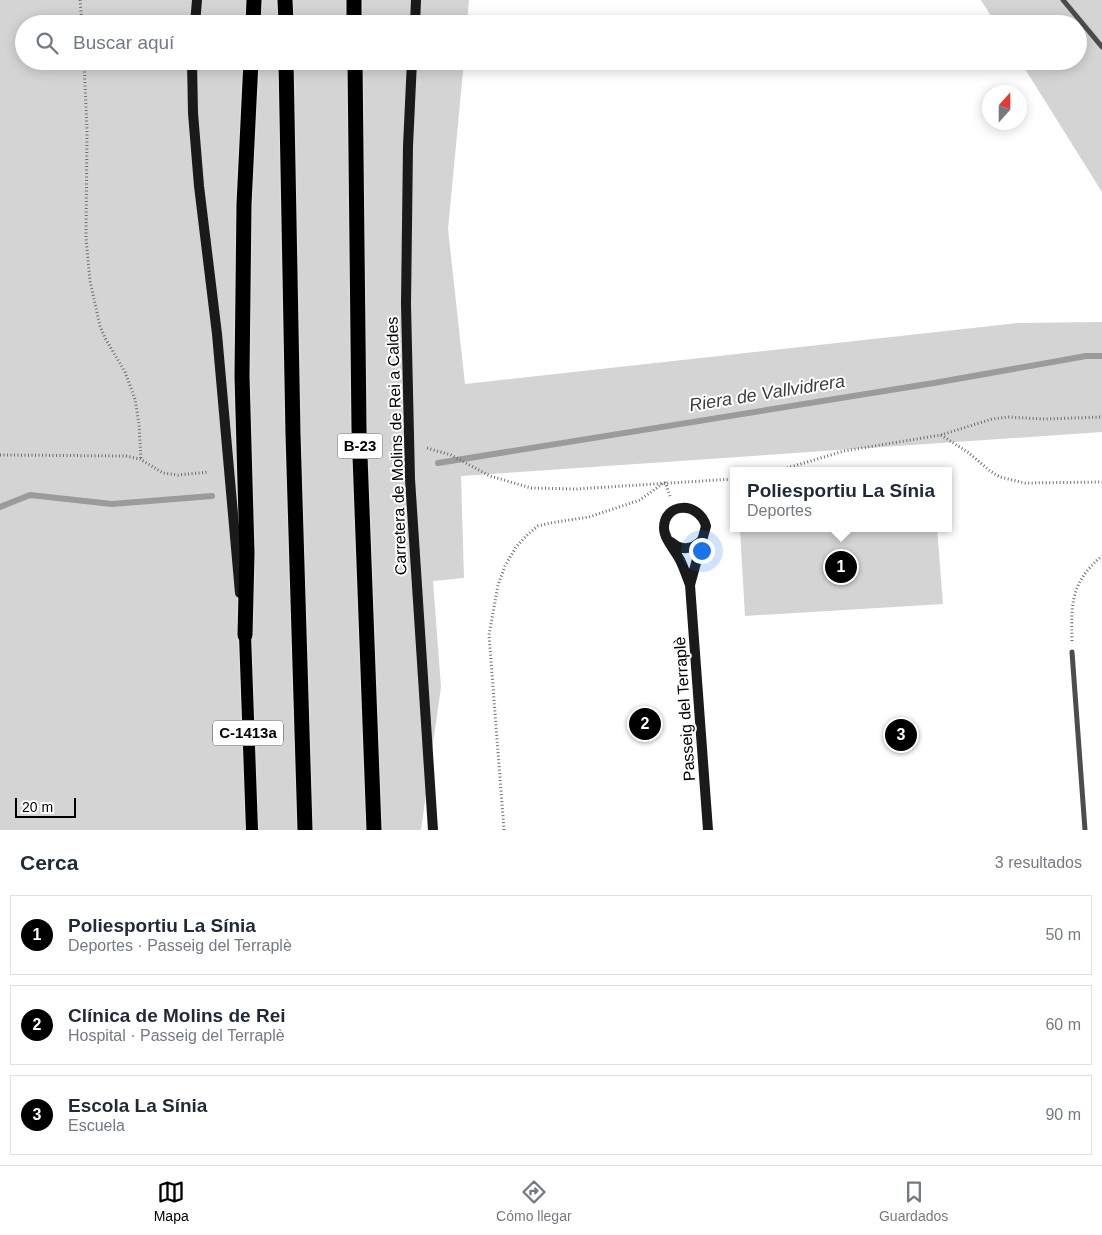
<!DOCTYPE html>
<html lang="es">
<meta charset="utf-8">
<style>
body{margin:0;font-family:Helvetica,sans-serif;background:#f2f2f3;color:#1f2937}
.compass{position:absolute;left:982px;top:85px;width:45px;height:45px;border-radius:50%;background:#fff;box-shadow:0 2px 12px #0003;rotate:21deg}
.scale{position:absolute;left:15px;bottom:12px;width:61px;box-sizing:border-box;padding-left:5px;border:2px solid #000;border-top:0;font-size:14px;line-height:18px;white-space:nowrap;color:#000;-webkit-text-stroke:4px #fff;paint-order:stroke}
.you{position:absolute;left:701px;top:550px;width:18px;height:18px;margin:-12px;border:4px solid #fff;border-radius:50%;background:#1a73e8;box-shadow:0 0 0 8px #1a73e833}
.badge{display:grid;place-items:center;width:32px;height:32px;border-radius:50%;background:#000;color:#fff;font-size:16px;font-weight:700}
.pin{position:absolute;translate:-50% -50%;border:2px solid #fff;box-shadow:0 1px 5px #0006}
.popup{position:absolute;left:730px;top:467px;width:222px;height:65px;box-sizing:border-box;display:grid;place-content:center;border-radius:0px;background:#fff;filter:drop-shadow(0 1px 4px #0005);font-size:16px;white-space:nowrap;color:#747a83}
.popup b{font-size:19px;color:#1f2937}
.popup::after{content:'';position:absolute;left:50%;top:100%;margin-left:-10px;border:10px solid transparent;border-top-color:#fff}
.list{margin:0;padding:0;list-style:none}
h2{display:flex;justify-content:space-between;align-items:center;height:65px;margin:0;padding:0 20px;font-size:21px}
h2 small{font-size:16px;font-weight:400;color:#747a83}
.list li{display:grid;grid-template-columns:32px 1fr auto;gap:15px;align-items:center;box-sizing:border-box;height:80px;margin:0 10px 10px;padding:0 10px;border:1px solid #e0e1e3;border-radius:0px}
.list b{display:block;font-size:19px;white-space:nowrap}
.list p{margin:0;font-size:16px;white-space:nowrap;color:#747a83}
.list em{font-size:16px;font-style:normal;color:#747a83}
.icon{flex:none;width:28px;height:28px;fill:none;stroke:currentColor;stroke-width:2;stroke-linecap:round;stroke-linejoin:round}
.map{position:relative;flex:none;width:1102px;height:830px;overflow:hidden}
.search{position:absolute;background:#fff;box-shadow:0 2px 12px #0003;left:15px;right:15px;top:15px;height:55px;display:flex;align-items:center;gap:12px;box-sizing:border-box;padding:0 18px;border-radius:28px;color:#747a83;font-size:19px}
.sheet{height:335px;background:#fff}
nav{display:flex;justify-content:space-around;align-items:center;box-sizing:border-box;height:70px;border-top:1px solid #e0e1e3;background:#fff;font-size:14px;color:#747a83}
nav a{display:grid;justify-items:center;gap:2px}
nav .on{color:#000}
.map>svg:first-child{display:block}
.green{fill:#d4d4d4}
.lines{fill:none;stroke-linecap:round;stroke-linejoin:round}
.stream{stroke:#9b9b9b;stroke-width:6}
.primary-casing{stroke:#dbdbdb;stroke-width:15}
.highway-casing{stroke:#dbdbdb;stroke-width:18}
.path{stroke:#6f6f6f;stroke-width:3;stroke-dasharray:1 2.5;stroke-linecap:butt}
.street{stroke:#4d4d4d;stroke-width:5}
.secondary{stroke:#1a1a1a;stroke-width:10}
.primary{stroke:#000;stroke-width:12}
.highway{stroke:#000;stroke-width:15}
.labels{text-anchor:middle;stroke-width:4;stroke-linejoin:round;paint-order:stroke}
.shield{fill:#fff;stroke:#4c4c4c;stroke-width:1}
.shield-label{font-size:15px;font-weight:bold;fill:#000}
.street-label{font-size:16px;fill:#000;stroke:#fff}
.water-label{font-size:18px;font-style:italic;fill:#3c3c3c;stroke:#fff}
</style>
<div class="map">
<svg width="1102" height="830" viewBox="0 0 1102 830">
<rect width="100%" height="100%" fill="#fff"/>
<path class="green" d="M0,0H469L467,24H24V61H464L448,229L465,384L1019,323L1102,322V432L461,476L464,578L433,581L441,687L421,830H0Z
M981,0H1102V192L1020,61H1078V24H996Z
M770,528H937L943,604L745,616L740,530Z"/>
<g class="lines">
<path class="stream" d="M438,463L934,383L1086,356H1102
M0,507L30,495L112,504L212,496"/>
<defs>
<path id="primary" d="M245,635L252,830"/>
<path id="highway" d="M285,0L286,24
M354,0V24
M253,24L254,0
M286,61L293,434L305,830
M355,61L359,429L374,830
M245,635L247,553L242,376L244,204L251,61"/>
</defs>
<use href="#primary" class="primary-casing"/>
<use href="#highway" class="highway-casing"/>
<path class="path" d="M80,0L82,24
M84,61L87,130L86,238L90,281L100,326L105,338L125,372L135,399L139,424L141,460
M941,435L969,453L990,471L1000,477L1025,483L1102,482
M427,448L451,455L490,476L531,488L576,489L734,479
M0,455L126,456L140,459L163,473L178,475L209,472
M777,471L844,451L941,435L992,419L1008,417L1045,419L1102,417
M665,482L670,496
M1072,641C1071,603 1071,582 1102,556
M504,830L489,635L498,585L505,566L516,547L528,534L538,526L550,523L589,517L640,500L665,482"/>
<path class="street" d="M1063,0L1102,47
M1072,652L1085,830"/>
<path class="secondary" d="M195,24L197,0
M415,24L416,0
M192,61L193,113L199,186L217,334L240,593
M412,61L408,146L406,304L410,479L433,830
M671,542C681,551 692,550 702,540
M690,585C687,577 684,568 680,560C675,550 664,539 664,528C664,502 699,501 706,526L690,585L708,830"/>
<use href="#primary" class="primary"/>
<use href="#highway" class="highway"/>
</g>
<g class="labels">
<g class="shield">
<rect x="337.5" y="433.5" width="45" height="25" rx="4"/>
<rect x="213" y="720.5" width="70" height="25" rx="4"/>
</g>
<g class="shield-label">
<text x="360" y="451">B-23</text>
<text x="248" y="738">C-1413a</text>
</g>
<g class="street-label">
<text transform="translate(396 446) rotate(-92)" y="6">Carretera de Molins de Rei a Caldes</text>
<text transform="translate(684 709) rotate(-94)" y="6">Passeig del Terraplè</text>
</g>
<g class="water-label">
<text transform="translate(767 393) rotate(-9)" y="6">Riera de Vallvidrera</text>
</g>
</g>
</svg>
<svg class="compass" viewBox="-18 -18 36 36"><path d="M0-13l5 13h-10z" fill="#e53935"/><path d="M0 13l5-13h-10z" fill="#747a83"/></svg>
<div class="scale">20 m</div>
<div class="you"></div>
<div class="pin badge" style="left:841px;top:567px">1</div>
<div class="popup"><b>Poliesportiu La Sínia</b>Deportes</div>
<div class="pin badge" style="left:645px;top:724px">2</div>
<div class="pin badge" style="left:901px;top:735px">3</div>
<div class="search"><svg class="icon" aria-label="search" viewBox="0 0 24 24"><circle cx="10" cy="10" r="6"/><path d="M15 15l6 6"/></svg>Buscar aquí</div>
</div>
<section class="sheet">
<h2>Cerca<small>3 resultados</small></h2>
<ul class="list">
<li><span class="badge">1</span><div><b>Poliesportiu La Sínia</b><p>Deportes · Passeig del Terraplè</p></div><em>50 m</em></li>
<li><span class="badge">2</span><div><b>Clínica de Molins de Rei</b><p>Hospital · Passeig del Terraplè</p></div><em>60 m</em></li>
<li><span class="badge">3</span><div><b>Escola La Sínia</b><p>Escuela</p></div><em>90 m</em></li>
</ul>
</section>
<nav>
<a class="on"><svg class="icon" aria-label="map" viewBox="0 0 24 24"><path d="M3 6l6-2 6 2 6-2v14l-6 2-6-2-6 2zM9 4v14M15 6v14"/></svg>Mapa</a>
<a><svg class="icon" aria-label="directions" viewBox="0 0 24 24"><path d="M12 3l9 9-9 9-9-9zM9 14v-3h6M13 9l2 2-2 2"/></svg>Cómo llegar</a>
<a><svg class="icon" aria-label="saved" viewBox="0 0 24 24"><path d="M7 4h10v16l-5-4-5 4z"/></svg>Guardados</a>
</nav>
